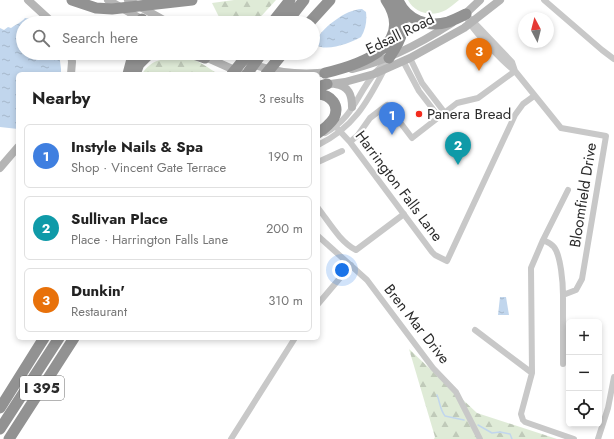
<!DOCTYPE html>
<meta charset="utf-8">
<style>
body{margin:0;font-family:Jost,sans-serif;background:#f2f2f2;color:#222}
.controls{position:absolute;right:12px;bottom:12px;display:grid;overflow:hidden;border-radius:6px;box-shadow:0 2px 6px #0003}
.controls button{width:36px;height:36px;display:grid;place-items:center;padding:0;border:0;border-bottom:1px solid #e0e0e0;background:#fff;color:#222;font:20px sans-serif}
.compass{position:absolute;left:518px;top:12px;width:36px;height:36px;border-radius:50%;background:#fff;box-shadow:0 2px 6px #0003;rotate:353deg}
.you{position:absolute;left:342px;top:270px;width:14px;height:14px;margin:-10px;border:3px solid #fff;border-radius:50%;background:#1a73e8;box-shadow:0 0 0 6px #1a73e833}
.badge{display:grid;place-items:center;width:26px;height:26px;border-radius:50%;background:#b45309;color:#fff;font-size:13px;font-weight:700}
.pin{position:absolute;translate:-50% -33px;filter:drop-shadow(0 1px 2px #0008)}
.pin::after{content:'';position:absolute;top:21px;width:14px;height:12px;background:inherit;clip-path:polygon(0 0,100% 0,50% 100%)}
.list{margin:0;padding:0;list-style:none}
h2{display:flex;justify-content:space-between;align-items:center;height:52px;margin:0;padding:0 16px;font-size:17px}
h2 small{font-size:13px;font-weight:400;color:#767676}
.list li{display:grid;grid-template-columns:26px 1fr auto;gap:12px;align-items:center;box-sizing:border-box;height:64px;margin:0 8px 8px;padding:0 8px;border:1px solid #e0e0e0;border-radius:6px}
.list b{display:block;font-size:15px;white-space:nowrap}
.list p{margin:0;font-size:13px;white-space:nowrap;color:#767676}
.list em{font-size:13px;font-style:normal;color:#767676}
.icon{flex:none;width:22px;height:22px;fill:none;stroke:currentColor;stroke-width:2;stroke-linecap:round;stroke-linejoin:round}
.map{position:relative;flex:none;width:614px;height:439px;overflow:hidden}
.search{position:absolute;background:#fff;box-shadow:0 2px 6px #0003;left:16px;top:16px;width:304px;height:44px;display:flex;align-items:center;gap:10px;box-sizing:border-box;padding:0 14px;border-radius:22px;color:#767676;font-size:15px}
.panel{position:absolute;background:#fff;box-shadow:0 2px 6px #0003;left:16px;top:72px;width:304px;height:268px;border-radius:6px}
.map>svg:first-child{display:block}
.forest{fill:url(#forest-firs)}
.park{fill:#dfebd7}
.water{fill:url(#water-ripples)}
.lines{fill:none;stroke-linecap:round;stroke-linejoin:round}
.stream{stroke:#c1d6ed;stroke-width:1.5}
.street{stroke:#c8c8c8;stroke-width:6}
.secondary{stroke:#b5b5b5;stroke-width:8}
.highway{stroke:#929292;stroke-width:11}
.poi-dot{fill:#f32b1d;stroke:#fff;stroke-width:1.5}
.labels{text-anchor:middle;stroke-width:4;stroke-linejoin:round;paint-order:stroke}
.shield{fill:#fff;stroke:#6b6b6b;stroke-width:1}
.shield-label{font-size:14px;font-weight:bold;fill:#2b2b2b}
.street-label{font-size:15px;fill:#2b2b2b;stroke:#fff}
.poi-label{font-size:15px;fill:#2b2b2b;stroke:#fff;text-anchor:start}
</style>
<div class="map">
<svg width="614" height="439" viewBox="0 0 614 439">
<defs>
<pattern id="forest-firs" width="22" height="20" patternUnits="userSpaceOnUse"><rect width="22" height="20" fill="#dfebd7"/><path d="M5 1l3.5 6h-7zM16 11l3.5 6h-7z" fill="#c0cab9"/></pattern>
<pattern id="water-ripples" width="26" height="14" patternUnits="userSpaceOnUse"><rect width="26" height="14" fill="#c1d6ed"/><path d="M2 4q2-2 4 0t4 0M15 11q2-2 4 0t4 0" fill="none" stroke="#a6b8cb"/></pattern>
</defs>
<rect width="100%" height="100%" fill="#fff"/>
<path class="forest" d="M234,0H276L255,23H222L212,3Z
M182,57C195,58 204,65 215,72L216,74H142C152,58 165,59 182,57Z
M409,349L477,413L557,439H434L435,437Z"/>
<path class="park" d="M408,0H459C455,3 451,7 446,10C433,17 415,14 408,0Z"/>
<path class="water" d="M362,9L366,12C367,20 366,29 361,37C350,43 326,53 314,44C320,29 346,9 362,9Z
M25,18L31,19L30,23H23V53H59L61,69V74H18V129L0,127V28L4,30L8,27L11,28C16,24 21,23 25,18Z
M500,297H506L509,315H498Z"/>
<g class="lines">
<path class="stream" d="M437,395C440,402 440,410 445,416L464,420
M478,425L492,433L500,432L510,434L512,439"/>
<path class="street" d="M544,0L602,50L614,59
M471,19L512,62L515,71
M468,20C473,31 505,64 515,71L561,128L606,136L582,279L576,290L563,295V364
M410,58L422,83L445,113
M403,61L419,91L439,117
M336,127L350,142L432,252L435,255L447,261L515,115L523,104L534,96
M325,133C353,118 356,96 374,74C379,68 384,63 389,58
M350,142L358,135L370,118L387,105L412,138L457,103L478,98L515,71
M318,145C353,128 367,103 384,70
M318,162L342,151
M318,208C329,222 340,242 356,250L404,214
M318,236L367,280L433,368L456,392L480,439
M543,240C547,242 551,243 554,247C561,256 563,284 563,295
M318,304L351,265
M475,330L532,373L521,414L523,420L525,422L574,439
M532,373L531,268L543,240L568,190
M231,439L295,338
M598,439L608,408L614,377"/>
<path class="secondary" d="M28,0L53,23
M108,0L148,23
M128,0L169,23
M462,17L480,0
M229,53C239,57 248,62 258,66C280,73 306,75 329,72
M201,55L239,72
M352,69C388,61 421,43 452,23
M71,74L72,62L71,53
M335,84C349,86 352,95 352,107
M323,85L345,82L374,74L410,58L464,28L500,0
M0,168L18,147"/>
<path class="highway" d="M72,0L96,8L112,9L192,0
M398,0C406,20 428,28 448,22C454,20 460,17 466,14
M142,23V19
M272,23L290,0
M286,23L304,0
M309,23L330,0
M191,53L205,58
M389,58C402,39 406,29 401,6
M325,73C359,65 417,46 386,0
M128,74L132,59L136,53
M135,74L139,64L150,53
M232,74L249,53
M247,74L262,53
M266,74L283,53
M318,87L327,84
M318,94C331,95 340,105 334,118C330,124 324,129 318,133
M0,408L44,338
M0,429L59,338
M9,439L74,338"/>
</g>
<circle class="poi-dot" cx="419" cy="114" r="4"/>
<g class="labels">
<rect class="shield" x="20" y="376" width="44" height="24" rx="3"/>
<g class="shield-label">
<text x="42" y="393">I 395</text>
</g>
<g class="street-label">
<text transform="translate(400 34) rotate(-26)" y="5">Edsall Road</text>
<text transform="translate(399 186) rotate(53)" y="5">Harrington Falls Lane</text>
<text transform="translate(583 195) rotate(-81)" y="5">Bloomfield Drive</text>
<text transform="translate(417 324) rotate(52)" y="5">Bren Mar Drive</text>
</g>
<g class="poi-label">
<text x="427" y="119">Panera Bread</text>
</g>
</g>
</svg>
<div class="controls">
<button>+</button>
<button>−</button>
<button><svg class="icon" aria-label="locate" viewBox="0 0 24 24"><circle cx="12" cy="12" r="6"/><path d="M12 2v4M12 18v4M2 12h4M18 12h4"/></svg></button>
</div>
<svg class="compass" viewBox="-18 -18 36 36"><path d="M0-13l5 13h-10z" fill="#e53935"/><path d="M0 13l5-13h-10z" fill="#767676"/></svg>
<div class="you"></div>
<div class="pin badge" style="left:392px;top:135px;background:#3f7fe0">1</div>
<div class="pin badge" style="left:458px;top:165px;background:#0f9aa8">2</div>
<div class="pin badge" style="left:479px;top:71px;background:#e8710a">3</div>
<div class="search"><svg class="icon" aria-label="search" viewBox="0 0 24 24"><circle cx="10" cy="10" r="6"/><path d="M15 15l6 6"/></svg>Search here</div>
<section class="panel">
<h2>Nearby<small>3 results</small></h2>
<ul class="list">
<li><span class="badge" style="background:#3f7fe0">1</span><div><b>Instyle Nails &amp; Spa</b><p>Shop · Vincent Gate Terrace</p></div><em>190 m</em></li>
<li><span class="badge" style="background:#0f9aa8">2</span><div><b>Sullivan Place</b><p>Place · Harrington Falls Lane</p></div><em>200 m</em></li>
<li><span class="badge" style="background:#e8710a">3</span><div><b>Dunkin'</b><p>Restaurant</p></div><em>310 m</em></li>
</ul>
</section>
</div>
